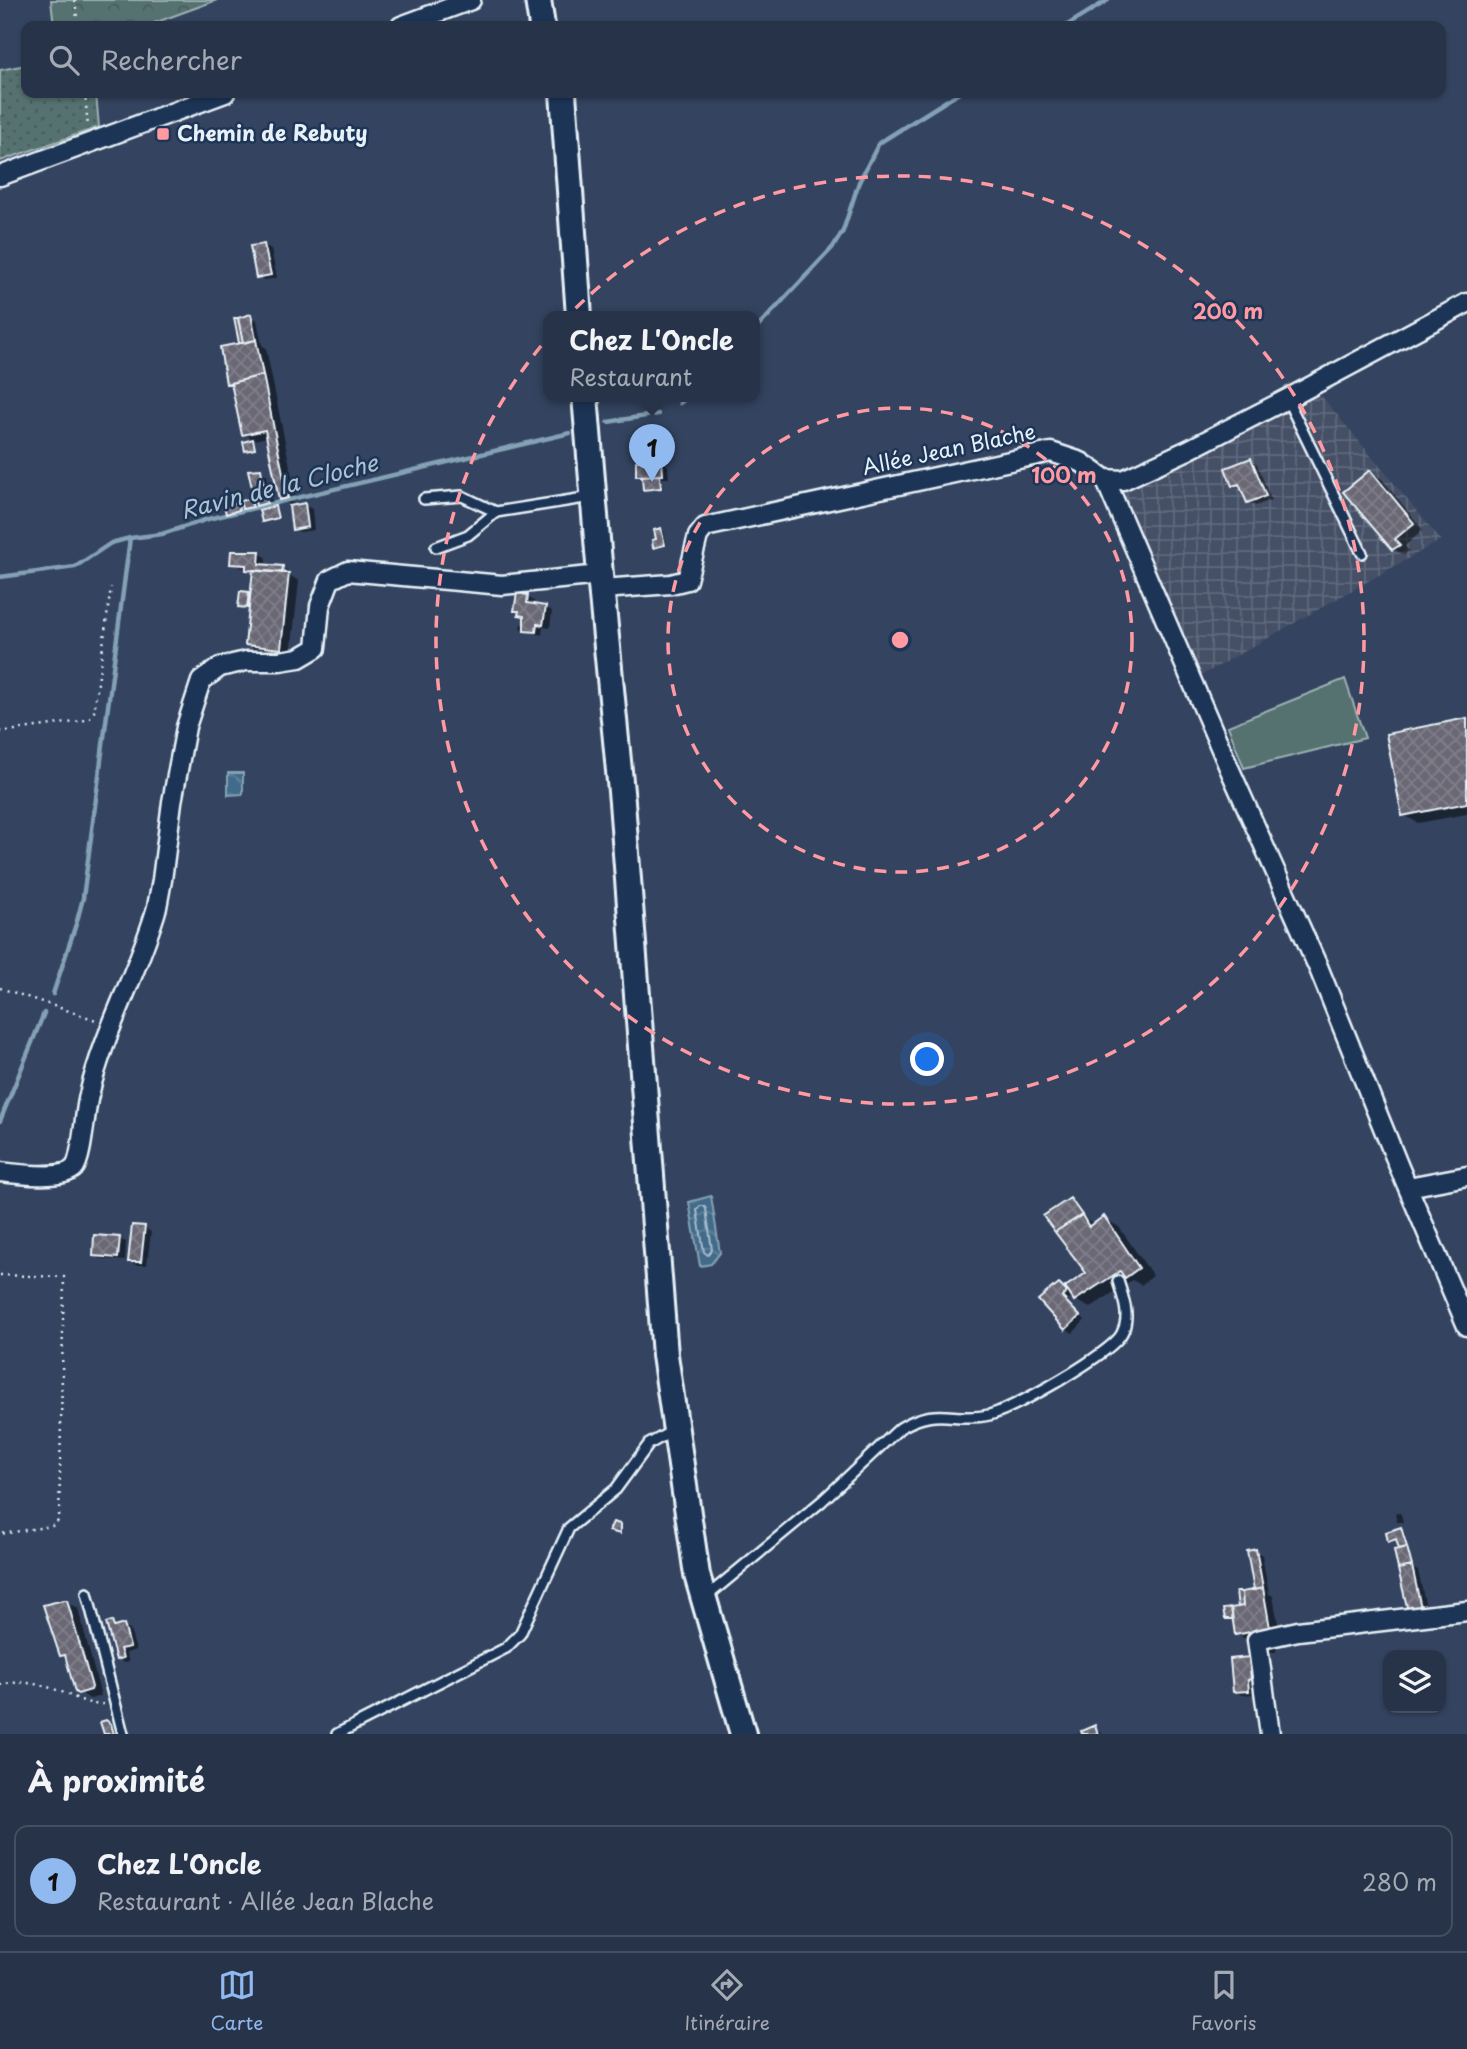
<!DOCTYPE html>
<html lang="fr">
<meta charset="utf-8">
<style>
body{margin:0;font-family:"Playpen Sans",sans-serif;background:#2f3b4f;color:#f1f3f6}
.controls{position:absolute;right:21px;bottom:21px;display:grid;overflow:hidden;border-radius:14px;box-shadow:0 2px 5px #0004}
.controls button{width:63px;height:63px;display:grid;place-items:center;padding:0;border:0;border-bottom:2px solid #434e60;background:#273348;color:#f1f3f6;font:35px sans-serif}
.you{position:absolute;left:928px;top:1060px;width:24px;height:24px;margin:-18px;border:5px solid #fff;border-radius:50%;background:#1a73e8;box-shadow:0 0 0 10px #1a73e833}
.badge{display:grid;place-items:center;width:46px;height:46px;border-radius:50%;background:#90b9f0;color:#111;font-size:23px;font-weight:700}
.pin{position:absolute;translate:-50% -58px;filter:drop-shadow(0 2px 4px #0008)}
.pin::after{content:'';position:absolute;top:37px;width:24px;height:21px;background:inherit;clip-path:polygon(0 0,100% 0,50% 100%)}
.popup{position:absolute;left:543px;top:311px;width:217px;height:91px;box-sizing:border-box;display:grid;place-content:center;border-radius:14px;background:#273348;filter:drop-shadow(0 2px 5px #0005);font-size:23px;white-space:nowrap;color:#a4aab4}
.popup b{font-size:26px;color:#f1f3f6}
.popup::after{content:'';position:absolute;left:50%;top:100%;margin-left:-14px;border:14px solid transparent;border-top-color:#273348}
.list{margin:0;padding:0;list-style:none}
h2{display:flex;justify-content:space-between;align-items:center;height:91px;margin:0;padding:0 28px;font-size:30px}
h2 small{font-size:23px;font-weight:400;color:#a4aab4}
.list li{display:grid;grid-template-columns:46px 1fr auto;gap:21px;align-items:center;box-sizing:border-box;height:112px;margin:0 14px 14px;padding:0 14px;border:2px solid #434e60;border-radius:14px}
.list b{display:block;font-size:26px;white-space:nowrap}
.list p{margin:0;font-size:23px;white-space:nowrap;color:#a4aab4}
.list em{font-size:23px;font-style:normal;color:#a4aab4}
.icon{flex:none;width:38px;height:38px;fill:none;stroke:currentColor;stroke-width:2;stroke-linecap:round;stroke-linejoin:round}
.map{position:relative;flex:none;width:1467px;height:1734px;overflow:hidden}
.search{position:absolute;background:#273348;box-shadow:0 2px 5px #0004;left:21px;right:21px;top:21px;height:77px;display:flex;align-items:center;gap:18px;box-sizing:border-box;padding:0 24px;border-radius:14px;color:#a4aab4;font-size:26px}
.sheet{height:217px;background:#273348}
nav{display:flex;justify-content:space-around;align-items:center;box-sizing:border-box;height:98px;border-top:2px solid #434e60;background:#273348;font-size:19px;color:#a4aab4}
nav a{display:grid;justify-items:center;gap:4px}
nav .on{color:#90b9f0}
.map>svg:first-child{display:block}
.industrial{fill:url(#industrial-grid)}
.grass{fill:url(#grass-dots);stroke:#9eb2b4;stroke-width:2}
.forest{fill:url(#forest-crowns);stroke:#9eb2b4;stroke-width:2}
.pitch{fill:#547270;stroke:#9eb2b4;stroke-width:2}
.water{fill:url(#water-waves);stroke:#84a1b5;stroke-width:2}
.shadow{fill:#0007}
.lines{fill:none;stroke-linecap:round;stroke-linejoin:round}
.shore{stroke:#a6bbcc;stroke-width:2}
.stream{stroke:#84a1b5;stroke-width:4.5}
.building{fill:url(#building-cross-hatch);stroke:#e8f1f8;stroke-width:2}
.service-casing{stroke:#e8f1f8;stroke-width:14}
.minor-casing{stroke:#e8f1f8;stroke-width:23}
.secondary-casing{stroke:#e8f1f8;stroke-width:30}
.path{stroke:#e8f1f8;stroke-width:2.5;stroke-dasharray:2 5;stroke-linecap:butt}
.service{stroke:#1d3557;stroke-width:9}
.minor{stroke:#1d3557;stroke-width:18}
.secondary{stroke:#1d3557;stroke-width:24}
.ring{fill:none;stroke:#ff9aa2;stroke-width:3.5;stroke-dasharray:12 9}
.poi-dot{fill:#ff9aa2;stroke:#1d3557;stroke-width:2.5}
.labels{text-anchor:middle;stroke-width:5;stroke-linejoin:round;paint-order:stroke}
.poi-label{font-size:21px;font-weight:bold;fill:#e8f1f8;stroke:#1d3557;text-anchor:start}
.street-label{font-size:21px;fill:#e8f1f8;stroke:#1d3557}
.water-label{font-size:23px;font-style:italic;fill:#aec2d1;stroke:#1d3557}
.centre{fill:#ff9aa2;stroke:#1d3557;stroke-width:3.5}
.ring-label{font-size:21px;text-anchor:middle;font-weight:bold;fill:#ff9aa2;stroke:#1d3557;stroke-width:5;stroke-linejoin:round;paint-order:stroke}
</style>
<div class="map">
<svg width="1467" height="1734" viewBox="0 0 1467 1734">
<defs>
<pattern id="industrial-grid" width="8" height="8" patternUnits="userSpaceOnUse" patternTransform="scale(1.75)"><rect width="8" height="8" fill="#444f66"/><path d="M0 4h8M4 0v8" fill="none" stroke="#5f697d"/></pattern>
<pattern id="grass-dots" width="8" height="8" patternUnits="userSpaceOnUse" patternTransform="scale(1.75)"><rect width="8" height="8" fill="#547270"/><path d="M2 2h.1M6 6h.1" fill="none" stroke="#4c5b5b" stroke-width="1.8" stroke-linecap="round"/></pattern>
<pattern id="forest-crowns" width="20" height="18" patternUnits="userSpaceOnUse" patternTransform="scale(1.75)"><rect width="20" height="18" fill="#547270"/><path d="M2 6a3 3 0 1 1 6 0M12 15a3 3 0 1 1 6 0" fill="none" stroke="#4c5b5b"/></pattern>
<pattern id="water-waves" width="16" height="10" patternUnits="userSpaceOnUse" patternTransform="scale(1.75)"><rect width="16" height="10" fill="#426b89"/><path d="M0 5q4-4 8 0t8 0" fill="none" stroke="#5d819a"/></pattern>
<pattern id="building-cross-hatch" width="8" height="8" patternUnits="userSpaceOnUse" patternTransform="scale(1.75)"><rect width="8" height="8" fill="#6a6874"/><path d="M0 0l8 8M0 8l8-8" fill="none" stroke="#7f7e89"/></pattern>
</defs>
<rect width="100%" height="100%" fill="#344460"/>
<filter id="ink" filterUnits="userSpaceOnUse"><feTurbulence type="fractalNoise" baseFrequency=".0143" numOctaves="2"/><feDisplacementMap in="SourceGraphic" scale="14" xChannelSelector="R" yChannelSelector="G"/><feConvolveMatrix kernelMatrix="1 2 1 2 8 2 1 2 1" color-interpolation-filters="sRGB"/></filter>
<g filter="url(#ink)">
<path class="industrial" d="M1319,393L1441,540L1199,677L1117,490Z"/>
<path class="grass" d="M26,65V93H96L99,127L0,161V70Z"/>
<path class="forest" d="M51,0H217L146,26H54Z"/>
<path class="pitch" d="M1345,679L1365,738L1244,768L1228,726Z"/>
<path class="water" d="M228,773H243V794L228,795Z
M711,1196L720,1253L711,1264L700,1266L689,1202Z"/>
<path class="shadow" d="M264,245L271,249L277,278L265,280L258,276Z
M250,316L257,320L262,345L266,348L297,501L288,496V500L305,510L307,507L304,505L312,509L314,530L300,532L293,528L290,505L281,499L268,437L254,440L243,433L233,385L228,383Z
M1251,460L1257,464L1271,500L1255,506L1248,502L1243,488L1240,489L1233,485Z
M662,462L668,466L669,478H662L663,489L648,490L645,489L644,478L638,475Z
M260,471L267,475L273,508L277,509L280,519L266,522L263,521L265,510L257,505Z
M1370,472L1381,478L1423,530L1405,546L1409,551L1404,555L1393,549Z
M250,501L253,502L254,508L247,510L240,506L241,511L230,514L227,512L237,504L244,508Z
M661,529L664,531L667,546L658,548L655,547Z
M259,553L266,557V566L283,568L289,572V575L299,581L291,654L257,651L246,644L250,609L240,606L249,593L252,595L254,572L248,568L239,567L232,563Z
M528,597L534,601V606L545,607L552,611L550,628L543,627L542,635L520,629L521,624H526V618L516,610Z
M1467,720V814L1418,823L1404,815Z
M1070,1200L1076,1204L1088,1221L1095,1225L1104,1218L1119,1227L1153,1276L1141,1285L1132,1280L1090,1308L1075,1300L1073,1296L1068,1301L1085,1320L1073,1333L1066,1329L1041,1301L1060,1286L1071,1292L1088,1274Z
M145,1228L151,1232L147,1265H136L129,1261Z
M119,1239L126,1242L125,1261L101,1259L94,1256Z
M1398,1512L1401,1514L1403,1522H1397L1395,1513Z
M1401,1529L1404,1531L1414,1569L1418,1571L1427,1611L1416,1614L1398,1540L1392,1542L1389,1540Z
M1255,1551L1262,1555L1269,1594L1273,1596L1280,1634L1247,1640L1237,1634L1235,1619L1226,1618L1243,1607L1256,1591Z
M67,1602L78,1608L101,1696L90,1699L77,1691L67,1658L62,1655Z
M112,1623L130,1630L136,1650L126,1653L129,1662L124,1663L118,1659Z
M1273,1645L1276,1647V1652H1271L1268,1651V1646Z
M1249,1658L1255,1662L1257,1683H1254L1255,1694L1241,1695L1235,1691Z
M106,1722L117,1730L119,1734H105Z
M1094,1727L1103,1734H1077Z"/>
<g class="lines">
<path class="shore" d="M700,1206H704L706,1209L712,1250L708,1255L704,1252L697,1210Z"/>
<path class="stream" d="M1066,26L1108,0
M755,330L833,247L843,231L859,182L879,143L959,93
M680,403L689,396
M608,422L658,414
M0,577L75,567L111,543L130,538L162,534L208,519L570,433
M53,994L77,921L83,898L130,538
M0,1121L44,1013"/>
</g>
<path class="building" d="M264,244L271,275L256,278L250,246Z
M251,314L256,340L243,343L238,318Z
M234,318H238L243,343H239Z
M256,340L263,375L226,384L220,347Z
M263,375L288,498L279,500L265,430L242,435L231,383Z
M253,439L255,449L245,451L243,442Z
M1251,458L1266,496L1247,503L1239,484L1232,486L1225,468Z
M662,460L663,475L636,476V461Z
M261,469L267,503L256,506L248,470Z
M1370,470L1414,523L1395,539L1400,545L1392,550L1343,492Z
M660,475L661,488L643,490L642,476Z
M250,499L253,507L242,509L240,501Z
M238,502L239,510L226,514L224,505Z
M305,503L308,527L292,530L289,506Z
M275,506L278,518L262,522L259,510Z
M661,528L665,545L653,548L652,540L656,539L654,530Z
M231,551H260L259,564L283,566L282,573L246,570V565L230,564Z
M253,570L289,573L281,649L245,645Z
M240,591L249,592L247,608L238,607Z
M517,593L528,595L527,603L546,606L543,625L537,624L536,632L524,631V616L518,615L519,611H514Z
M1467,718V803L1402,816L1386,734Z
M1070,1198L1082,1215L1055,1232L1043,1216Z
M1082,1215L1089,1227L1104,1216L1139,1268L1125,1278L1120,1271L1074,1301L1065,1287L1086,1273L1055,1232Z
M132,1225L145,1226L141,1262H128Z
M94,1235L120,1237L118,1258L93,1256Z
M1059,1284L1067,1292L1062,1297L1080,1316L1065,1330L1038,1300L1053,1287L1054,1288Z
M613,1522L620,1524V1534L609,1531Z
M1401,1527L1407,1547L1399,1549L1396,1539L1388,1542L1386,1532Z
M1407,1547L1412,1566L1398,1569L1394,1550Z
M1256,1549L1263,1588L1254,1590L1247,1551Z
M1412,1566L1421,1608L1408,1611L1398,1569Z
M1263,1588L1270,1628L1235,1635L1231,1608L1243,1606L1242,1592Z
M1236,1592H1242L1243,1606L1238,1607Z
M64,1600H67L92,1687L91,1690L78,1694L75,1692L65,1655L60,1656L43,1605Z
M1231,1608L1233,1619H1225L1223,1609Z
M112,1621L114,1627L124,1624L130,1647L120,1649L123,1658L116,1660L106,1623Z
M1249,1657L1251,1679L1248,1680L1249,1691L1233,1692L1230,1659Z
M106,1720L111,1724L114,1734H104L100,1722Z
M1095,1725L1098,1734H1082L1081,1731Z"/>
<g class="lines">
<defs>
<path id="service" d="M1287,399L1362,553
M424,499L462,496L496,512L591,497
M436,547L468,535L496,512
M87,1593L123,1734
M706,1597L822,1501L900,1428C938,1405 953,1423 989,1415C1012,1410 1113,1353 1122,1333C1131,1316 1123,1298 1118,1281
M337,1734L506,1648L520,1634L569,1528L616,1489L649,1444L674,1430"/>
<path id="minor" d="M401,26L471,0
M0,176L225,93
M1105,479L1230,770L1319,969L1399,1167L1467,1326
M602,589L671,584L687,580L698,536L705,527L1051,452L1081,462L1105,479L1123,480L1188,450L1287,399L1467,303
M0,1172C16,1174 63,1180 74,1168C82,1160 85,1109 89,1095C104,1030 139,971 157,907L162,880L172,802L186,727L201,681L220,667L246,661H280L299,658L316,648L320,606L330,580L348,571L502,585L600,575
M1408,1187L1467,1176
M1270,1734L1257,1640L1298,1631L1467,1611"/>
<path id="secondary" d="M538,0L542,26
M563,93L579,316
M585,396L600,575L622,802L665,1355L697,1575L743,1734"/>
</defs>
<use href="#service" class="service-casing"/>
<use href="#minor" class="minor-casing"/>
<use href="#secondary" class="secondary-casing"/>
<path class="path" d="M75,0L78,26
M85,93L88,127
M0,732L82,721L90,718L94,712L111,587
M0,988L96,1020
M0,1275L64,1277L59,1519L56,1524L52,1526L0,1534
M0,1685C23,1679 45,1685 67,1694C79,1699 91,1706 104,1704"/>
<use href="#service" class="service"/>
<use href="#minor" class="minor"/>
<use href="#secondary" class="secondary"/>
</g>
</g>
<g class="ring">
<circle cx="900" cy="640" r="232"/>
<circle cx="900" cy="640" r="464"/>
</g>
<rect class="poi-dot" x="156" y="127" width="14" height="14" rx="3.5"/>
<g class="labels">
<g class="poi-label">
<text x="177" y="141">Chemin de Rebuty</text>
</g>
<g class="street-label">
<text transform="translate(949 450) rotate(-12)" y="7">Allée Jean Blache</text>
</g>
<g class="water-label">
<text transform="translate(279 487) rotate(-14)" y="8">Ravin de la Cloche</text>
</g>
</g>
<circle cx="900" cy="640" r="10" class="centre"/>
<g class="ring-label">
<text x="1228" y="319">200 m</text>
<text x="1064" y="483">100 m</text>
</g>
</svg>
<div class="controls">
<button><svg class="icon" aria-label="layers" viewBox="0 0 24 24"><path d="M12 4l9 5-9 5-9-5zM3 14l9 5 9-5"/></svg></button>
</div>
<div class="you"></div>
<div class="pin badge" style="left:652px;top:482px">1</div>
<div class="popup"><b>Chez L'Oncle</b>Restaurant</div>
<div class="search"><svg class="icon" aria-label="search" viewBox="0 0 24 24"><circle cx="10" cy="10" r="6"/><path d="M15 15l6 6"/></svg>Rechercher</div>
</div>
<section class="sheet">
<h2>À proximité<small></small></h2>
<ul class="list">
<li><span class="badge">1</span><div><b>Chez L'Oncle</b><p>Restaurant · Allée Jean Blache</p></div><em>280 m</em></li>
</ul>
</section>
<nav>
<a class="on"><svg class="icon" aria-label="map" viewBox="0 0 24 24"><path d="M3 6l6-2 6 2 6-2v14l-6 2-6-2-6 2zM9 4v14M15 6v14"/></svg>Carte</a>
<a><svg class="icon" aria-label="directions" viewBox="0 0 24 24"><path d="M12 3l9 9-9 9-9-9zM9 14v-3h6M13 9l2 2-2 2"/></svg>Itinéraire</a>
<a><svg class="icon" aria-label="saved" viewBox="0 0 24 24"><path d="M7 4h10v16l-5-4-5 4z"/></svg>Favoris</a>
</nav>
